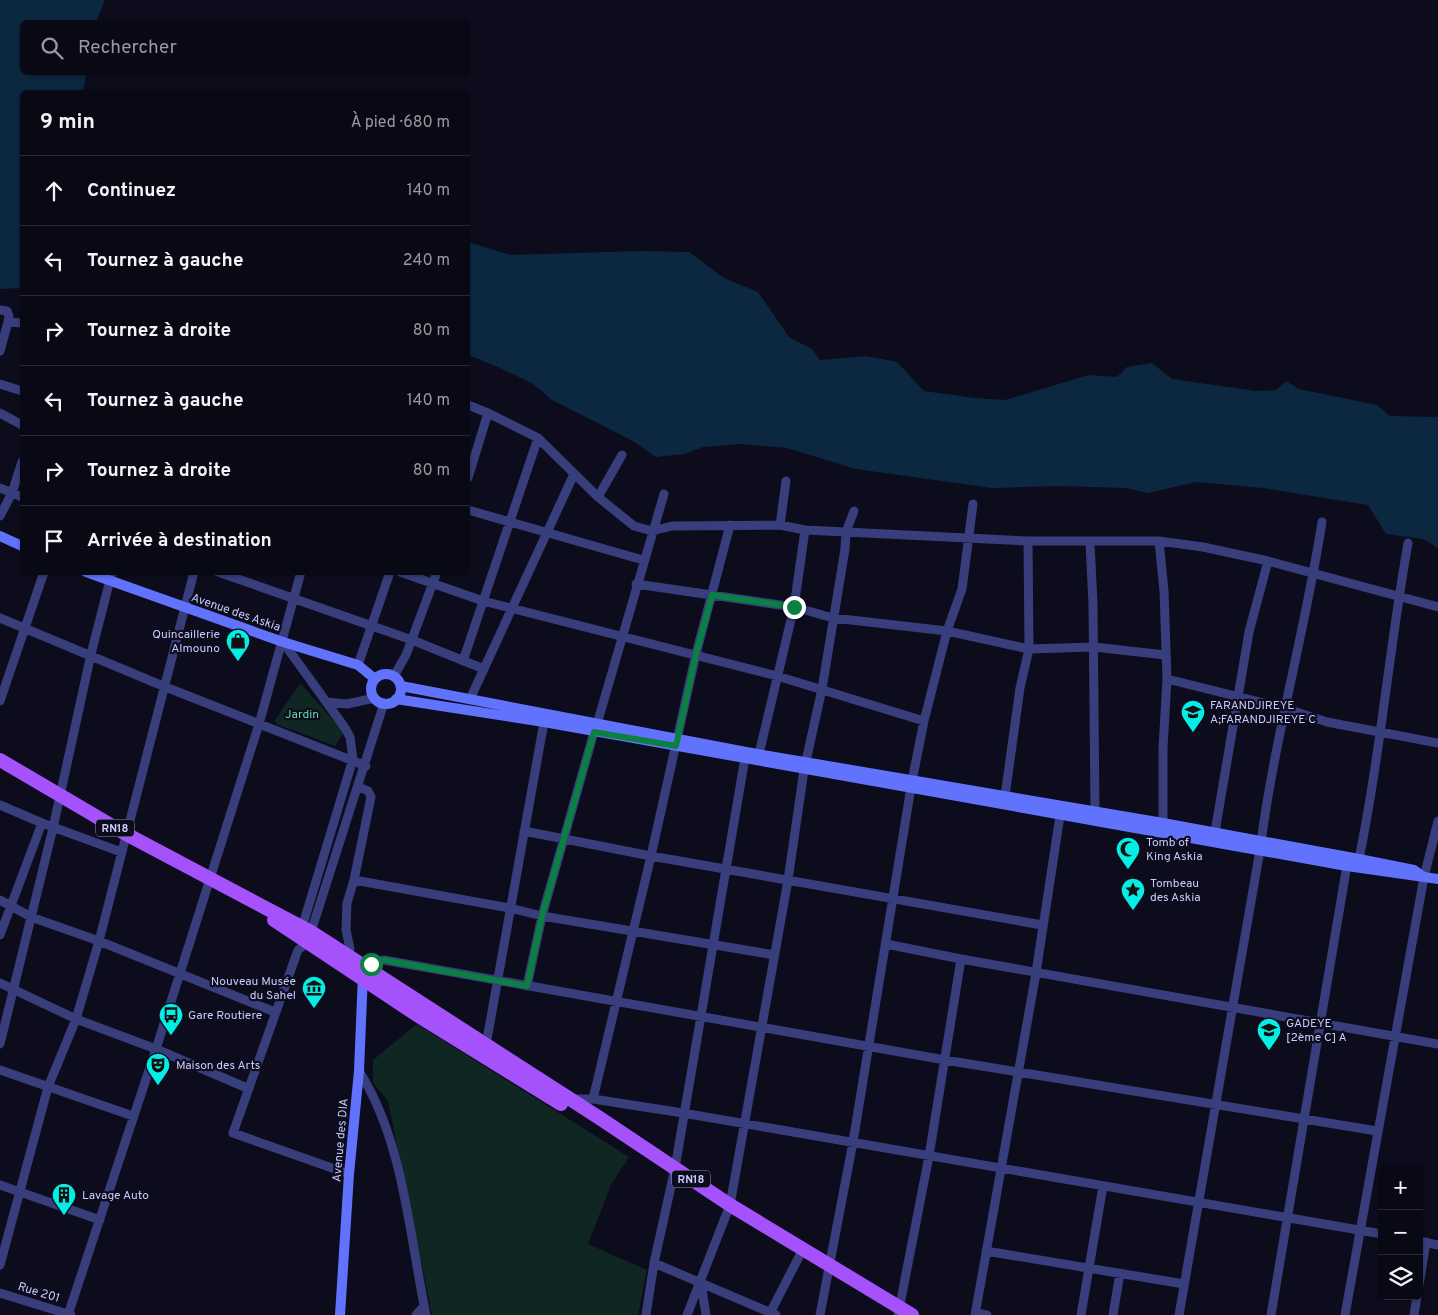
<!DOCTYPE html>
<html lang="fr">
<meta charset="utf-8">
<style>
body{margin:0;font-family:Overpass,sans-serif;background:#12121e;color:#f1f3f6}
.controls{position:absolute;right:15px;bottom:15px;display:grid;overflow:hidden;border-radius:8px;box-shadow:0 1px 4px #0004}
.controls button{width:45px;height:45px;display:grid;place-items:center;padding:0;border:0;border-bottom:1px solid #292a34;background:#090915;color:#f1f3f6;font:25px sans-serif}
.stop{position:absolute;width:15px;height:15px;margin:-11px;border:4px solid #0b8043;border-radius:50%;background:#fff}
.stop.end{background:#0b8043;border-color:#fff;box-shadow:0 1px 5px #0008}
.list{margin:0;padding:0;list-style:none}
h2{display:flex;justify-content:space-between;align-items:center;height:65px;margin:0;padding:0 20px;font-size:21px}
h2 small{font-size:16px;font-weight:400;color:#999aa0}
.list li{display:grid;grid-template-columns:32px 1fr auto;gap:15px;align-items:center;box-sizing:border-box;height:70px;padding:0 20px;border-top:1px solid #292a34}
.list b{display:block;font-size:19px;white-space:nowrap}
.list em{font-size:16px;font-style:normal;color:#999aa0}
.icon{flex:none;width:28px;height:28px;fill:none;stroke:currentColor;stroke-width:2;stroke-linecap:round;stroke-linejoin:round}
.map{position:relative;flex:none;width:1438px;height:1315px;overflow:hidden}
.search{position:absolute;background:#090915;box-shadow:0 1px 4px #0004;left:20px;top:20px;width:450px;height:55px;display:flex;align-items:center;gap:12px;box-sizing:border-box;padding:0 18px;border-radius:8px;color:#999aa0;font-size:19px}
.panel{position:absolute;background:#090915;box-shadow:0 1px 4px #0004;left:20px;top:90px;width:450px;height:485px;border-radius:8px}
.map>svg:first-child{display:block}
.green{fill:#0f2622}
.water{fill:#0c2740}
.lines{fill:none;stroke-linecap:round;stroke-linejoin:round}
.street{stroke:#373e7b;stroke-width:9}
.secondary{stroke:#6172fc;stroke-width:10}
.primary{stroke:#a551fc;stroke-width:14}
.route{stroke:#0b8043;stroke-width:6}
.labels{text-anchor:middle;stroke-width:4.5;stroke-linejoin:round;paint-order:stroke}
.shield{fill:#0c0c1c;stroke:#9090ba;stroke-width:1}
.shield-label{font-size:11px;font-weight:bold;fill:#c8c9fe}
.street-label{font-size:12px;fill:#c8c9fe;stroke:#0c0c1c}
.poi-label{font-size:12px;fill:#c8c9fe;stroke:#0c0c1c;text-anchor:start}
.park-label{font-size:12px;fill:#56dba8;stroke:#0c0c1c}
</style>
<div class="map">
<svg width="1438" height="1315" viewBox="0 0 1438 1315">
<rect width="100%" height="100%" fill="#0c0c1c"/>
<path class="green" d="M300,683L344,732L335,746L276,724L275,720Z
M417,1024L629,1157L611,1185L588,1244L647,1270L638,1315H432L388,1101L373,1083V1060Z"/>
<path class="water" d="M0,0H105L96,22H22V72L86,73L83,92H22V288L0,289Z
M468,242L510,255L641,251L689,252L724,278L758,292L789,337L812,349L820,360L866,356L897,362L924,391L975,398L1005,400L1089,375L1117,377L1127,367L1152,363L1172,379L1256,391L1276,390L1286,381L1299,389L1377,405L1390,416L1438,417V548L1423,539L1386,534L1368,505L1263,488L1196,482L1148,493L1126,488L1060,486L992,488L856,469L787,448L741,444L703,447L685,454L656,457L633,441L552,400L533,384L498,367L468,355Z"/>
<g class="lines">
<path class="street" d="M0,310L7,311L9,316L8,322L22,323
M0,351L8,322
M0,384L22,391
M468,405L488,413L538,438L598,497L634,526L652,531L672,526L780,525L805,530L1028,541H1159L1203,547L1268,561L1438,607
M0,413L22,425
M468,478L488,413
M0,488L22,497
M598,497L622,455
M468,510L643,560
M0,516L12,493L22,462
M780,525L786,481
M1159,541L1164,591L1167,679L1163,748V823
M1090,543L1093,604L1095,811
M218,572L412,640L484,669
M400,572L483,601L777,676L924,721
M636,584L794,607L833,618L947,631L1029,649L1094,647L1165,655
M0,618L163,686L366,766
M283,642L345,728L350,737L353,759L301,931
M463,661L538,438
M358,665L390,572
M394,676L406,655L437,572
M1167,679L1284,708L1327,722L1438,743
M470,699L574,474
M0,701L44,572
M326,702L347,704L375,698
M597,724L664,494
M759,754L794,607L805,530
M1005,796L1020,688L1029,649L1028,541
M0,805L42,823L121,852
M524,831L651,856L1042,925
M1215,832L1249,632L1268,561
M1358,864C1380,758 1389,650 1408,543
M354,880L510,908L542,916L775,955
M0,900L31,917L99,941L275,1012
M0,935L42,823
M886,944L961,959L1438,1044
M348,956L350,949L346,930L347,903L354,880L371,797L368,791L359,787
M365,968L377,961L384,960L945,1060L1377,1131
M0,983L76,1019L156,1049L247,1088
M527,986L542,916L594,732
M0,1044L53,828L91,654L112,572
M486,1045L544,722
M0,1070L133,1116
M359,1071C404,1142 409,1234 426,1315
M571,1099H593L683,1113L1382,1234
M593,1099L651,856L696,654L730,525
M349,1174L233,1133L298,950L307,943L311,932L384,703
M0,1185L100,1220
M1419,1241L1438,1245
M986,1251L1184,1284
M654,1263L776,1315
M0,1265L48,1087L76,1019L99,941L194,572
M701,1283L706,1315
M1419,1285L1426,1242
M0,1293L71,1315
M976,1313L987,1315
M68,1315L156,1049L259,724L301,572
M416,1315L424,1306
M646,1315L654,1263L675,1168L746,752
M687,1315L730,1205L788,880L804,770L822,689L845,549L846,532L854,511
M769,1315L803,1249
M820,1315L853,1142L912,781L924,721L947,631L962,589L973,504
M898,1315L929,1156L961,959
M975,1315L1036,973L1061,809
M1081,1315L1103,1186
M1113,1315L1120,1273
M1179,1315L1260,850C1274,739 1305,632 1322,522
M1271,1315L1348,859
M1345,1315L1424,877L1438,821
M1414,1315L1417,1296"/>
<path class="secondary" d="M0,536L22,546
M86,572L283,642L358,665L375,679
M371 689a15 15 0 1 1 30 0a15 15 0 1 1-30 0Z
M401,686L746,752L1163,823L1359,859L1414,870L1424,877
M396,699L544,722L1347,866L1438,879
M340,1315L349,1174L359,1071L363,974"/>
<path class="primary" d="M0,760L126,834L311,932L598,1117L730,1205L912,1315
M274,920L417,1015L561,1104"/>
</g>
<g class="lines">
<path class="route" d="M371,964L384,960L527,986L542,916L594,732L676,746L696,654L712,595L794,607"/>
</g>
<defs>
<symbol id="shop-pin" viewBox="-11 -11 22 30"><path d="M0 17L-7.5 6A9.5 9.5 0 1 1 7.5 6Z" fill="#04eee5" stroke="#0c0c1c"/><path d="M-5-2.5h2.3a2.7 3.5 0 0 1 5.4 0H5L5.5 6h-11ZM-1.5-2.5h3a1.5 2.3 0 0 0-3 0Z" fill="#111"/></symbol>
<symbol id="school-pin" viewBox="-11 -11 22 30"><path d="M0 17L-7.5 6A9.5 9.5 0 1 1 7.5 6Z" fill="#04eee5" stroke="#0c0c1c"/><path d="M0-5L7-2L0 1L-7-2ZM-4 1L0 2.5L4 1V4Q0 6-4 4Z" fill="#111"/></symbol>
<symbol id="mosque-pin" viewBox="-11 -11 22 30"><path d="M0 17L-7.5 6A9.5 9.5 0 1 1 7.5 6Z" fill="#04eee5" stroke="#0c0c1c"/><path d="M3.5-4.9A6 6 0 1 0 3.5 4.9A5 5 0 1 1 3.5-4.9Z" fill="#111"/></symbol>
<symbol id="sight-pin" viewBox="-11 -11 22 30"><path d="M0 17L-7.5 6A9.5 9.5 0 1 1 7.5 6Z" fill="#04eee5" stroke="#0c0c1c"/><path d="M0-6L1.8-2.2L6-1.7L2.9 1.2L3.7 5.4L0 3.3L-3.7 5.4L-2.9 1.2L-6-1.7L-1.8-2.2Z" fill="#111"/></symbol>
<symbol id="museum-pin" viewBox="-11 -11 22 30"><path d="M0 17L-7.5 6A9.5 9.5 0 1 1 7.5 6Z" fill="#04eee5" stroke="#0c0c1c"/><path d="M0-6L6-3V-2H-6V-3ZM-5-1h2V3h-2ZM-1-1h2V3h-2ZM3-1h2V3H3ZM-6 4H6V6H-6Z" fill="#111"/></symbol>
<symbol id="bus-pin" viewBox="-11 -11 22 30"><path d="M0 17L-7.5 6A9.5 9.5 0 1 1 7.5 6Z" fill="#04eee5" stroke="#0c0c1c"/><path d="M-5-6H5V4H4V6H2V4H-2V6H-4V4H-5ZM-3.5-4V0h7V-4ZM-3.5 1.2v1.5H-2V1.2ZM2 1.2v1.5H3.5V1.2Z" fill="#111"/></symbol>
<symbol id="theatre-pin" viewBox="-11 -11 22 30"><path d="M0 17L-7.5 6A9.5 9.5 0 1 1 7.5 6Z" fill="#04eee5" stroke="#0c0c1c"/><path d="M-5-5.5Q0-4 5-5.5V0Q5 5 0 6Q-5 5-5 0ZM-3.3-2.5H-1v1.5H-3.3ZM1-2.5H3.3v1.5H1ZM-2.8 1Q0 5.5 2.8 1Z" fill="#111"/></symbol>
<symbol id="building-pin" viewBox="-11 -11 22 30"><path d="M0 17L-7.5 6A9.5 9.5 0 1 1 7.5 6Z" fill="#04eee5" stroke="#0c0c1c"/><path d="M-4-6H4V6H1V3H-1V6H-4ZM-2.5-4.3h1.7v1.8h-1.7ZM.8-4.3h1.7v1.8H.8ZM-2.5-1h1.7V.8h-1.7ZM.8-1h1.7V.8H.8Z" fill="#111"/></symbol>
</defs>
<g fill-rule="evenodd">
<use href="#shop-pin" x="224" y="627" width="28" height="38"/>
<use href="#school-pin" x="1179" y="698" width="28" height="38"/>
<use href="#mosque-pin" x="1114" y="835" width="28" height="38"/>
<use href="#sight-pin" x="1119" y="876" width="28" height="38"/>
<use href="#museum-pin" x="300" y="974" width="28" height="38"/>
<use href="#bus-pin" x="157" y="1001" width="28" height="38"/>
<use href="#school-pin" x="1255" y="1016" width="28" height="38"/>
<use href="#theatre-pin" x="144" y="1051" width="28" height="38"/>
<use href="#building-pin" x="50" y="1181" width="28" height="38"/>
</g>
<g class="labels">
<g class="shield">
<rect x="96" y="819.5" width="38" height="17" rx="4"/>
<rect x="672" y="1170.5" width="38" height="17" rx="4"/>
</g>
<g class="shield-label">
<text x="115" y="832">RN18</text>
<text x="691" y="1183">RN18</text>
</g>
<g class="street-label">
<text transform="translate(236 612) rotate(19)" y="4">Avenue des Askia</text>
<text transform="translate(340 1140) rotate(-85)" y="4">Avenue des DIA</text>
<text transform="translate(39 1292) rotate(17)" y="4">Rue 201</text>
</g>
<g class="poi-label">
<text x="220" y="638" text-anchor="end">Quincaillerie<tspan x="220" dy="14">Almouno</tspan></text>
<text x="1210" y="709">FARANDJIREYE<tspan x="1210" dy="14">A;FARANDJIREYE C</tspan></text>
<text x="1146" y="846">Tomb of<tspan x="1146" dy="14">King Askia</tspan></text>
<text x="1150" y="887">Tombeau<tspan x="1150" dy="14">des Askia</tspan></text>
<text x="296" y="985" text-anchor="end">Nouveau Musée<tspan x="296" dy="14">du Sahel</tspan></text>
<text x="188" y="1019">Gare Routiere</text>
<text x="1286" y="1027">GADEYE<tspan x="1286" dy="14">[2ème C] A</tspan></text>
<text x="176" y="1069">Maison des Arts</text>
<text x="82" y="1199">Lavage Auto</text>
</g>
<g class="park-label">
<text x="302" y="718">Jardin</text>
</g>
</g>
</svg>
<div class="controls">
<button>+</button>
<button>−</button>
<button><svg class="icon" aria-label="layers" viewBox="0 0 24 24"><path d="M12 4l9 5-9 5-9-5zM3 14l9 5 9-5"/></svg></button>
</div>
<div class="stop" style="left:371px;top:964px"></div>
<div class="stop end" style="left:794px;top:607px"></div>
<div class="search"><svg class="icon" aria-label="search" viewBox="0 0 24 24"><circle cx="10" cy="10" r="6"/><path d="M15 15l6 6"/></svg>Rechercher</div>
<section class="panel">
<h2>9 min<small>À pied · 680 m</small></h2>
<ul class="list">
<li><svg class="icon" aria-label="ahead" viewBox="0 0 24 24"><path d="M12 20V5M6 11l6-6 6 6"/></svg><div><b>Continuez</b></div><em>140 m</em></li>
<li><svg class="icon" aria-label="left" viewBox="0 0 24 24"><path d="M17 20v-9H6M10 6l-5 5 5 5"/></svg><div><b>Tournez à gauche</b></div><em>240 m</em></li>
<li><svg class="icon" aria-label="right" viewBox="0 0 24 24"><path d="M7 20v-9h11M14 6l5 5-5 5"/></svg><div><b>Tournez à droite</b></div><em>80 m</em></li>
<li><svg class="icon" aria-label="left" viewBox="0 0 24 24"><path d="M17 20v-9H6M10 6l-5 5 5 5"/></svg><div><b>Tournez à gauche</b></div><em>140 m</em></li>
<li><svg class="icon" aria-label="right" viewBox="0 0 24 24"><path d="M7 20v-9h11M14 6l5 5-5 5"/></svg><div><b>Tournez à droite</b></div><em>80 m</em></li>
<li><svg class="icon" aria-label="arrive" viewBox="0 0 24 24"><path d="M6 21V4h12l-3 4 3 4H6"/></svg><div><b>Arrivée à destination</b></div></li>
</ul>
</section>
</div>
